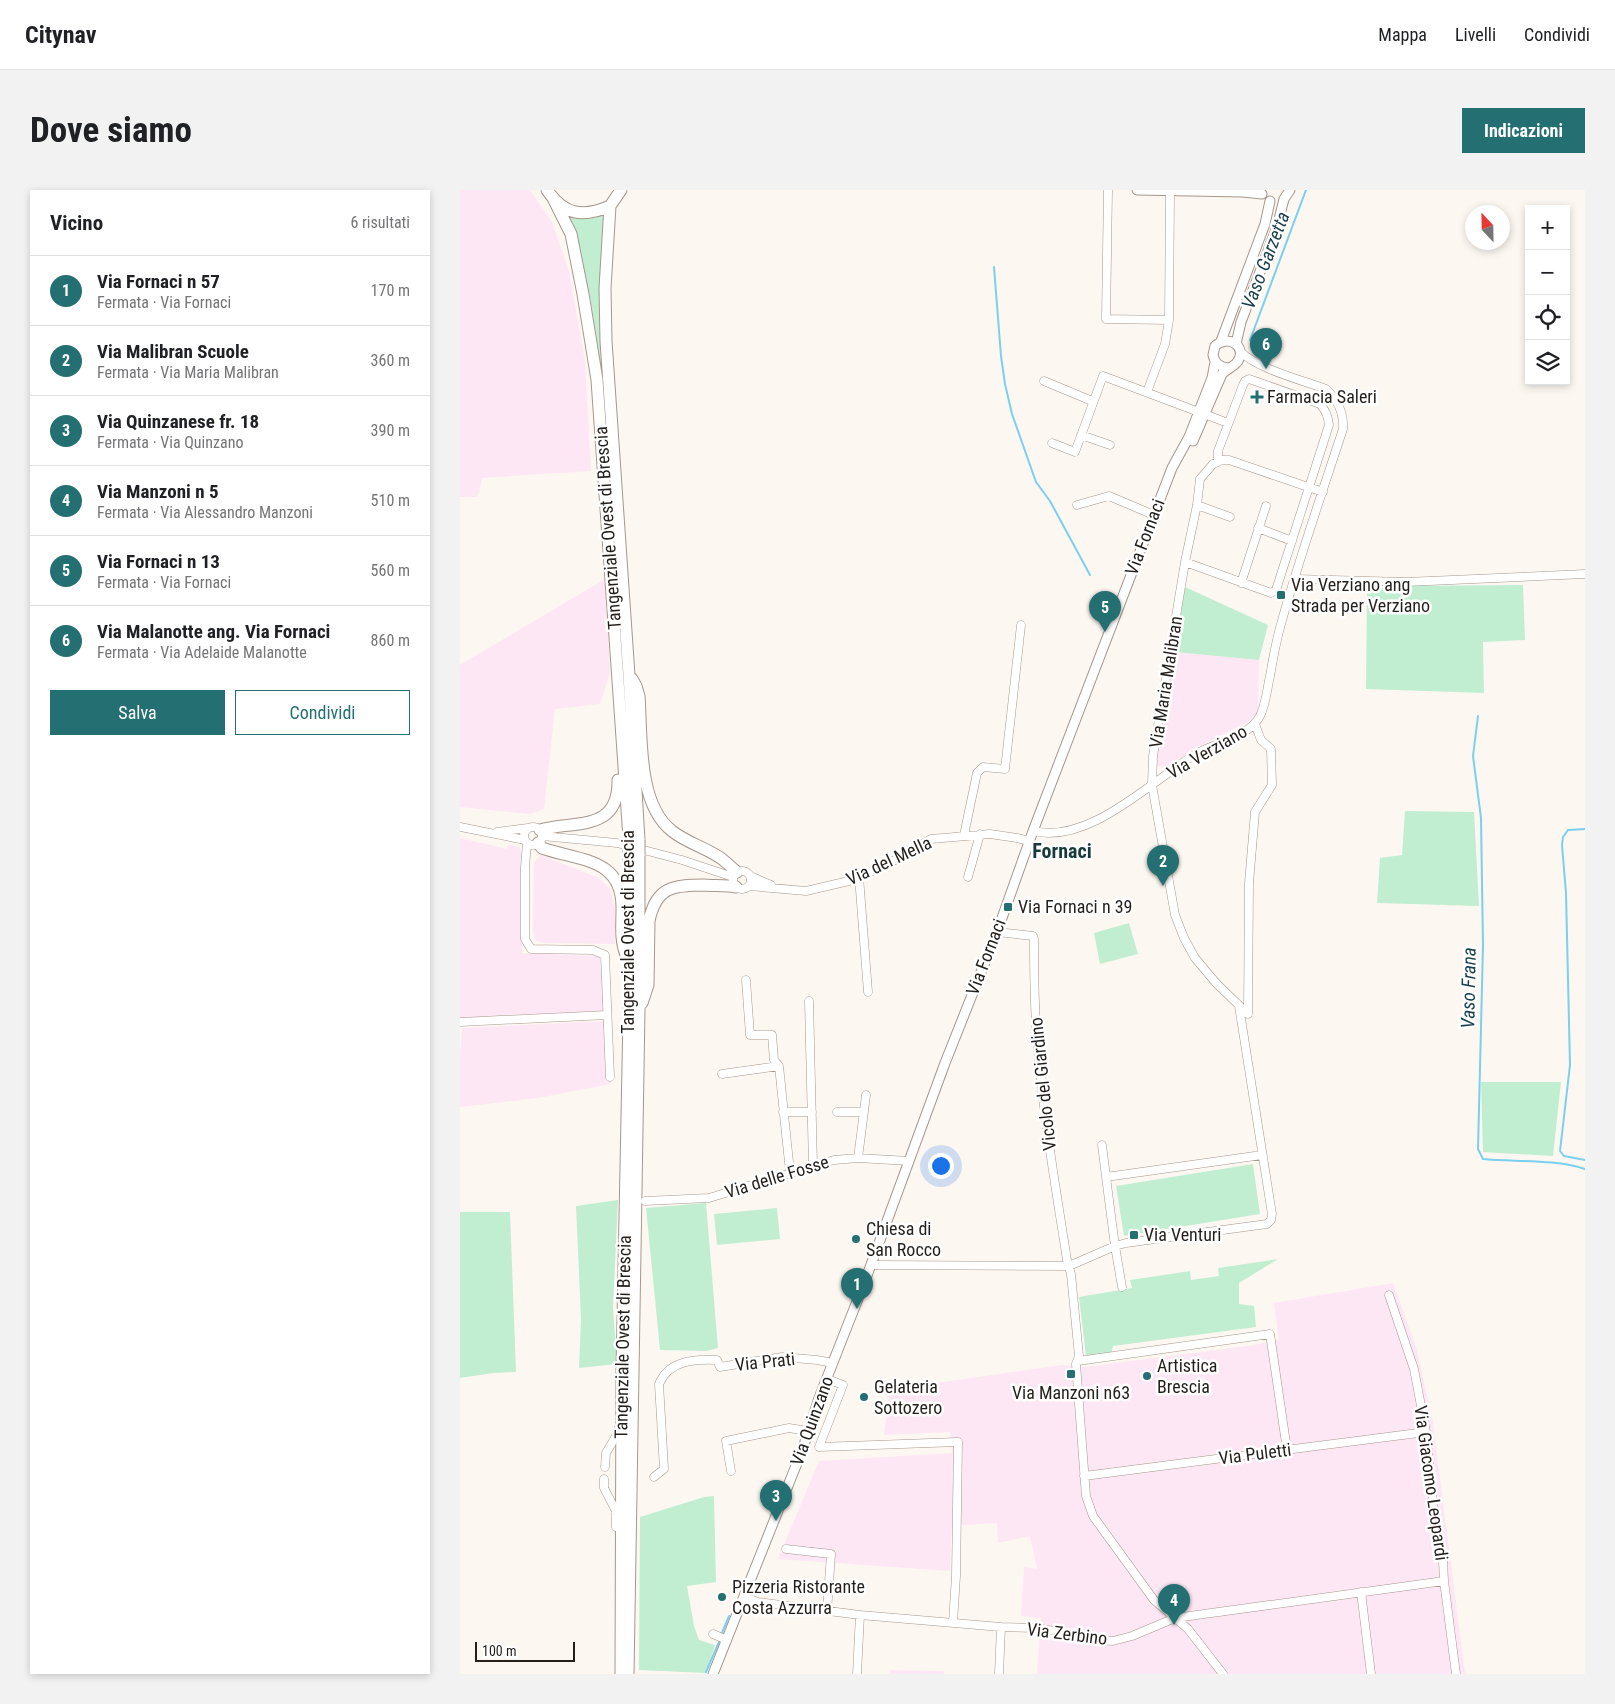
<!DOCTYPE html>
<html lang="it">
<meta charset="utf-8">
<style>
body{margin:0;font-family:"Roboto Condensed",sans-serif;background:#f2f2f2;color:#202124}
.controls{position:absolute;right:15px;top:15px;display:grid;overflow:hidden;border-radius:0px;box-shadow:0 2px 8px #0003}
.controls button{width:45px;height:45px;display:grid;place-items:center;padding:0;border:0;border-bottom:1px solid #e0e0e0;background:#fff;color:#202124;font:25px sans-serif}
.compass{position:absolute;left:1005px;top:15px;width:45px;height:45px;border-radius:50%;background:#fff;box-shadow:0 2px 8px #0003;rotate:338deg}
.scale{position:absolute;left:15px;bottom:12px;width:100px;box-sizing:border-box;padding-left:5px;border:2px solid #251f1b;border-top:0;font-size:14px;line-height:18px;white-space:nowrap;color:#251f1b;-webkit-text-stroke:4px #fff;paint-order:stroke}
.you{position:absolute;left:480px;top:975px;width:18px;height:18px;margin:-12px;border:4px solid #fff;border-radius:50%;background:#1a73e8;box-shadow:0 0 0 8px #1a73e833}
.badge{display:grid;place-items:center;width:32px;height:32px;border-radius:50%;background:#246f71;color:#fff;font-size:16px;font-weight:700}
.pin{position:absolute;translate:-50% -41px;filter:drop-shadow(0 1px 2px #0008)}
.pin::after{content:'';position:absolute;top:26px;width:18px;height:15px;background:inherit;clip-path:polygon(0 0,100% 0,50% 100%)}
.list{margin:0;padding:0;list-style:none}
h2{display:flex;justify-content:space-between;align-items:center;height:65px;margin:0;padding:0 20px;font-size:21px}
h2 small{font-size:16px;font-weight:400;color:#757577}
.list li{display:grid;grid-template-columns:32px 1fr auto;gap:15px;align-items:center;box-sizing:border-box;height:70px;padding:0 20px;border-top:1px solid #e0e0e0}
.list b{display:block;font-size:19px;white-space:nowrap}
.list p{margin:0;font-size:16px;white-space:nowrap;color:#757577}
.list em{font-size:16px;font-style:normal;color:#757577}
.actions{display:flex;gap:10px;padding:15px 20px}
.actions a{flex:1;padding:11px 0;border:1px solid #246f71;border-radius:0px;text-align:center;font-size:18px;color:#246f71}
.actions .main{background:#246f71;color:#fff}
.icon{flex:none;width:28px;height:28px;fill:none;stroke:currentColor;stroke-width:2;stroke-linecap:round;stroke-linejoin:round}
.map{position:relative;flex:none;width:1125px;height:1484px;overflow:hidden;border-radius:0px}
header{display:flex;align-items:center;gap:30px;box-sizing:border-box;height:70px;padding:0 25px;background:#fff;border-bottom:1px solid #e0e0e0}
header strong{font-size:24px}
nav{display:flex;gap:28px;margin-inline-start:auto;font-size:18px}
.intro{display:flex;align-items:center;justify-content:space-between;box-sizing:border-box;height:120px;padding:0 30px}
h1{margin:0;font-size:35px}
.button{padding:12px 22px;border-radius:0px;background:#246f71;color:#fff;font-size:18px;font-weight:700}
main{display:flex;gap:30px;padding:0 30px}
aside{flex:1;background:#fff;border-radius:0px;box-shadow:0 2px 8px #0003}
.map>svg:first-child{display:block}
.industrial{fill:#fde7f4}
.green{fill:#c1eed1}
.lines{fill:none;stroke-linecap:round;stroke-linejoin:round}
.stream{stroke:#7ad0ee;stroke-width:2}
.minor-casing{stroke:#a6978c;stroke-width:9}
.tertiary-casing{stroke:#a6978c;stroke-width:11}
.primary-casing{stroke:#a6978c;stroke-width:13}
.minor{stroke:#fff;stroke-width:8}
.tertiary{stroke:#fff;stroke-width:9}
.primary{stroke:#fff;stroke-width:11}
.primary-bridge-casing{stroke:#a6978c;stroke-width:13;stroke-linecap:butt}
.primary-bridge{stroke:#fff;stroke-width:11}
.poi-dot{fill:#246f71;stroke:#fff;stroke-width:2}
.labels{text-anchor:middle;stroke-width:5;stroke-linejoin:round;paint-order:stroke}
.poi-label{font-size:18px;fill:#251f1b;stroke:#fff;text-anchor:start}
.street-label{font-size:18px;fill:#251f1b;stroke:#fff}
.water-label{font-size:19px;font-style:italic;fill:#173f4c;stroke:#fff}
.quarter-label{font-size:20px;font-weight:bold;fill:#183a3b;stroke:#fff}
</style>
<header>
<strong>Citynav</strong>
<nav><a>Mappa</a><a>Livelli</a><a>Condividi</a></nav>
</header>
<div class="intro"><h1>Dove siamo</h1><a class="button">Indicazioni</a></div>
<main>
<aside>
<h2>Vicino<small>6 risultati</small></h2>
<ul class="list">
<li><span class="badge">1</span><div><b>Via Fornaci n 57</b><p>Fermata · Via Fornaci</p></div><em>170 m</em></li>
<li><span class="badge">2</span><div><b>Via Malibran Scuole</b><p>Fermata · Via Maria Malibran</p></div><em>360 m</em></li>
<li><span class="badge">3</span><div><b>Via Quinzanese fr. 18</b><p>Fermata · Via Quinzano</p></div><em>390 m</em></li>
<li><span class="badge">4</span><div><b>Via Manzoni n 5</b><p>Fermata · Via Alessandro Manzoni</p></div><em>510 m</em></li>
<li><span class="badge">5</span><div><b>Via Fornaci n 13</b><p>Fermata · Via Fornaci</p></div><em>560 m</em></li>
<li><span class="badge">6</span><div><b>Via Malanotte ang. Via Fornaci</b><p>Fermata · Via Adelaide Malanotte</p></div><em>860 m</em></li>
</ul>
<div class="actions"><a class="main">Salva</a><a>Condividi</a></div>
</aside>
<div class="map">
<svg width="1125" height="1484" viewBox="0 0 1125 1484">
<rect width="100%" height="100%" fill="#fdf7f2"/>
<path class="industrial" d="M0,0H70L92,32L109,81L125,171L131,281L22,288L19,303L16,307H0Z
M145,389L150,483L140,514L95,519L84,619L71,624L0,617V475Z
M715,462L799,470L798,521L790,531L731,560L708,579L695,575Z
M0,648L47,659L48,655L60,657L62,669V763L140,766L144,821L0,828Z
M81,665L139,688L150,699L155,719V754L86,753L76,751L73,742L74,672Z
M145,831L150,894L78,908L0,917V866L2,838Z
M933,1093L957,1160L973,1233L1005,1484H577L581,1428L561,1426L564,1377L577,1379L570,1346L538,1353L537,1333L492,1336L490,1381L318,1369L359,1271L492,1263L490,1242L424,1245L430,1197L483,1192L602,1175L625,1177L794,1155L819,1150L814,1113Z
M431,1480L484,1481V1484H431Z"/>
<path class="green" d="M141,22L145,24L140,126L141,180L130,107L122,72L108,28L113,24Z
M1063,395L1065,450L1023,452L1024,503L906,499L907,399L939,396Z
M725,397L808,435L799,470L715,462Z
M945,621L1014,622L1019,716L917,713L920,668L942,665Z
M669,733L678,764L640,774L634,743Z
M1021,892H1101L1093,966L1023,962Z
M793,974L800,1024L664,1046L656,996Z
M158,1010L153,1118L157,1174L119,1178L121,1129L116,1016Z
M246,1013L258,1158L246,1161L200,1160L186,1018Z
M317,1018L320,1049L257,1055L254,1024Z
M0,1022H50L56,1182L33,1183L0,1188Z
M818,1069L779,1093V1114L794,1116L796,1137L653,1156L651,1164L626,1166L619,1107L672,1098L670,1090L730,1081L731,1090L759,1086L758,1078Z
M254,1306L256,1392L227,1396L234,1436L239,1450L255,1455L246,1483L179,1480L180,1327L244,1307Z"/>
<g class="lines">
<path class="stream" d="M534,77L541,166L545,194L552,224L576,292L590,311L630,385
M790,150L846,0
M1018,526L1013,566L1021,628L1023,756L1018,959L1023,969C1055,972 1095,969 1125,979
M1125,639L1108,640L1103,647L1102,655L1106,703L1110,875L1100,961L1104,966L1125,970
M262,1443L269,1426
M246,1482L259,1452"/>
<defs>
<path id="minor" d="M648,0L646,129L709,130L705,154L687,202
M709,130L710,1
M584,191L632,211
M621,245L650,255
M592,253L615,262L643,186L768,233
M617,315L649,306L694,325
M737,315L770,327
M798,338L832,351
M725,372L811,403L816,400L869,235C868,226 866,221 860,214L789,189L785,191L783,195L758,261V272
M835,389L946,392L1125,384
M781,393L806,316
M0,637L65,650
M64 646a9 9 0 1 1 18 0a9 9 0 1 1-18 0Z
M573,641C629,655 691,591 736,564C756,552 788,548 800,526C806,514 807,499 810,486C813,469 816,451 821,434C839,369 862,303 883,239C884,222 878,210 866,199C842,190 797,179 780,161
M37,642L68,638
M504,645L517,583L523,577L545,579L561,435
M82,646L157,653L222,670L273,687
M67,653L65,677V749L71,759L133,760L145,765L150,887
M273 690a9 9 0 1 1 18 0a9 9 0 1 1-18 0Z
M290,686L311,695
M399,687L408,802
M508,687L520,644
M289,696L346,701L393,690L428,674L471,649L530,644L557,648L570,651
M537,742L573,746L574,749C574,785 574,822 578,859C584,930 596,1000 607,1070L611,1084L619,1166L616,1174L626,1306L633,1326L694,1410L728,1439L763,1484
M286,790L290,845H312L314,870L319,876L330,982
M349,811L353,976
M788,824L756,793L735,768L724,748L715,725L692,595L693,566L725,372L737,315L740,289L753,274L762,270H769L863,302
M788,824L789,693L795,622L812,595L811,559L801,550L795,534
M0,832L147,825
M262,884L319,876
M323,922H352
M377,922H403
M642,955L646,987
M398,968L406,905
M185,1011L249,1008L374,970L398,968L449,971
M411,1075L609,1076L655,1056L666,1053L807,1034L811,1030L812,1024L779,816
M662,1097L655,1056L646,987L802,965
M929,1105L954,1179L966,1242L974,1322L983,1371L984,1391L996,1484
M618,1171L810,1144L827,1260
M367,1189L383,1195L359,1257L498,1252L496,1386L493,1433
M145,1277L146,1263L159,1241V1237
M271,1281L266,1251L329,1238L347,1241
M624,1286L966,1242
M194,1287L204,1279L199,1194C209,1170 235,1169 257,1170L260,1177L322,1167L357,1170L373,1173
M144,1289V1298L156,1321V1337
M326,1359L371,1364L367,1421
M901,1402L911,1484
M284,1407L298,1412L400,1425L541,1437L574,1438L595,1441L636,1450L653,1451L672,1446L715,1428L984,1391
M253,1444L267,1450
M397,1484L400,1425
M539,1484L541,1437"/>
<path id="tertiary" d="M677,0L783,2L802,4
M761,151L805,34L810,11
M776,154L781,132L817,37L824,9L830,0
M733,251L762,184C767,179 775,176 778,171C787,156 768,144 755,156L753,165C755,174 760,177 768,178
M253,1484L343,1258L359,1208L405,1091L485,873L537,742L573,641L694,325L712,278L729,247L752,188L755,172"/>
<path id="primary" d="M87,0C104,25 123,28 150,16
M161,0L150,16L145,98L146,151L169,485L179,650
M93,8L111,44L123,104L137,190L169,648
M172,489L176,496L179,506C182,546 177,614 212,641C227,653 247,658 262,669C267,673 272,678 277,682
M80,640C114,630 159,643 158,590
M78,653L82,658C120,671 163,668 162,719C162,735 160,750 166,765
M182,813L188,795L189,731C196,697 213,695 244,695C255,696 265,695 276,697
M161,1484L162,1180L170,775L169,662
M168,1484L179,819V664"/>
</defs>
<use href="#minor" class="minor-casing"/>
<use href="#tertiary" class="tertiary-casing"/>
<use href="#primary" class="primary-casing"/>
<use href="#minor" class="minor"/>
<use href="#tertiary" class="tertiary"/>
<use href="#primary" class="primary"/>
<defs>
<path id="primary-bridge" d="M169,648V662
M179,650V664"/>
</defs>
<use href="#primary-bridge" class="primary-bridge-casing"/>
<use href="#primary-bridge" class="primary-bridge"/>
</g>
<g class="poi-dot">
<path d="M794.5 199.5h5v5h5v5h-5v5h-5v-5h-5v-5h5z"/>
<rect x="816" y="400" width="10" height="10" rx="2.5"/>
<rect x="543" y="712" width="10" height="10" rx="2.5"/>
<rect x="669" y="1040" width="10" height="10" rx="2.5"/>
<circle cx="396" cy="1049" r="5"/>
<rect x="606" y="1179" width="10" height="10" rx="2.5"/>
<circle cx="687" cy="1186" r="5"/>
<circle cx="404" cy="1207" r="5"/>
<circle cx="262" cy="1407" r="5"/>
</g>
<g class="labels">
<g class="poi-label">
<text x="807" y="213">Farmacia Saleri</text>
<text x="831" y="401">Via Verziano ang<tspan x="831" dy="21">Strada per Verziano</tspan></text>
<text x="558" y="723">Via Fornaci n 39</text>
<text x="406" y="1045">Chiesa di<tspan x="406" dy="21">San Rocco</tspan></text>
<text x="684" y="1051">Via Venturi</text>
<text x="697" y="1182">Artistica<tspan x="697" dy="21">Brescia</tspan></text>
<text x="414" y="1203">Gelateria<tspan x="414" dy="21">Sottozero</tspan></text>
<text x="611" y="1209" text-anchor="middle">Via Manzoni n63</text>
<text x="272" y="1403">Pizzeria Ristorante<tspan x="272" dy="21">Costa Azzurra</tspan></text>
</g>
<g class="street-label">
<text transform="translate(148 338) rotate(-94)" y="6">Tangenziale Ovest di Brescia</text>
<text transform="translate(685 347) rotate(-69)" y="6">Via Fornaci</text>
<text transform="translate(706 492) rotate(-81)" y="6">Via Maria Malibran</text>
<text transform="translate(747 562) rotate(-30)" y="6">Via Verziano</text>
<text transform="translate(429 671) rotate(-25)" y="6">Via del Mella</text>
<text transform="translate(168 742) rotate(-90)" y="6">Tangenziale Ovest di Brescia</text>
<text transform="translate(526 767) rotate(-69)" y="6">Via Fornaci</text>
<text transform="translate(583 894) rotate(-96)" y="6">Vicolo del Giardino</text>
<text transform="translate(317 987) rotate(-17)" y="6">Via delle Fosse</text>
<text transform="translate(163 1147) rotate(-89)" y="6">Tangenziale Ovest di Brescia</text>
<text transform="translate(305 1172) rotate(-6)" y="6">Via Prati</text>
<text transform="translate(352 1231) rotate(-70)" y="6">Via Quinzano</text>
<text transform="translate(795 1264) rotate(-7)" y="6">Via Puletti</text>
<text transform="translate(971 1293) rotate(82)" y="6">Via Giacomo Leopardi</text>
<text transform="translate(607 1444) rotate(7)" y="6">Via Zerbino</text>
</g>
<g class="water-label">
<text transform="translate(805 70) rotate(-69)" y="7">Vaso Garzetta</text>
<text transform="translate(1008 798) rotate(-89)" y="7">Vaso Frana</text>
</g>
<g class="quarter-label">
<text x="602" y="668">Fornaci</text>
</g>
</g>
</svg>
<div class="controls">
<button>+</button>
<button>−</button>
<button><svg class="icon" aria-label="locate" viewBox="0 0 24 24"><circle cx="12" cy="12" r="6"/><path d="M12 2v4M12 18v4M2 12h4M18 12h4"/></svg></button>
<button><svg class="icon" aria-label="layers" viewBox="0 0 24 24"><path d="M12 4l9 5-9 5-9-5zM3 14l9 5 9-5"/></svg></button>
</div>
<svg class="compass" viewBox="-18 -18 36 36"><path d="M0-13l5 13h-10z" fill="#e53935"/><path d="M0 13l5-13h-10z" fill="#757577"/></svg>
<div class="scale">100 m</div>
<div class="you"></div>
<div class="pin badge" style="left:397px;top:1119px">1</div>
<div class="pin badge" style="left:703px;top:696px">2</div>
<div class="pin badge" style="left:316px;top:1331px">3</div>
<div class="pin badge" style="left:714px;top:1435px">4</div>
<div class="pin badge" style="left:645px;top:442px">5</div>
<div class="pin badge" style="left:806px;top:179px">6</div>
</div>
</main>
